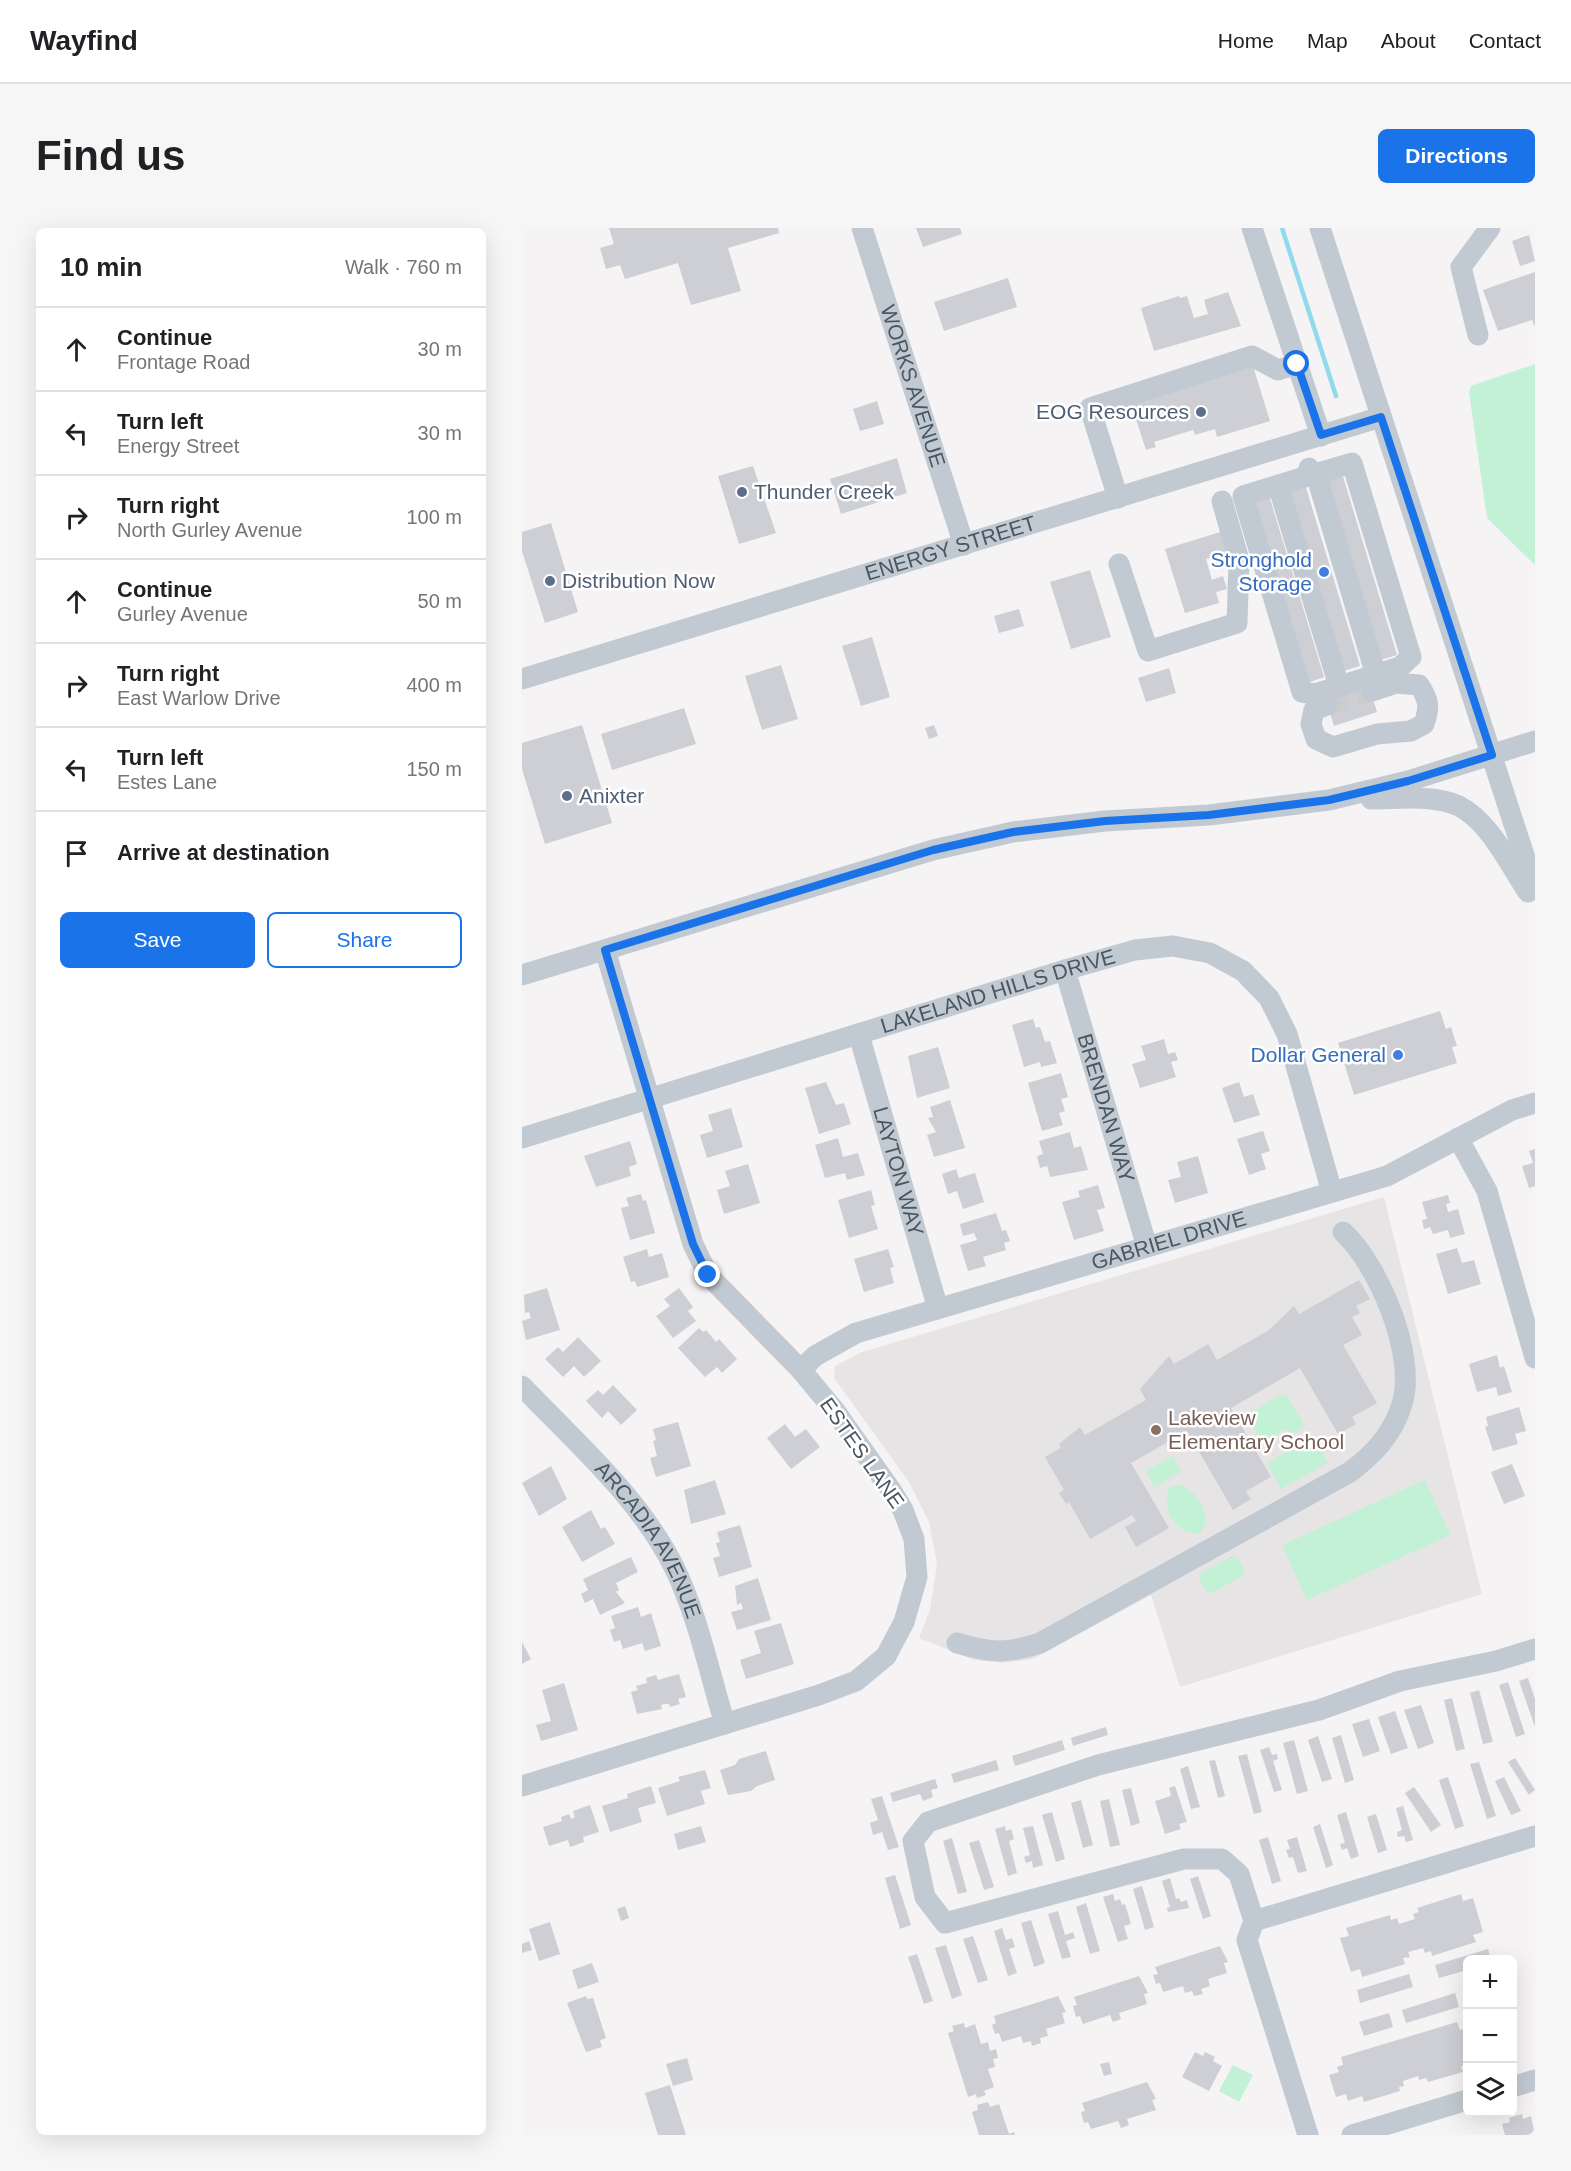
<!DOCTYPE html>
<meta charset="utf-8">
<style>
body{margin:0;font-family:Arial,sans-serif;background:#f6f6f6;color:#202124}
.controls{position:absolute;right:18px;bottom:18px;display:grid;overflow:hidden;border-radius:9px;box-shadow:0 6px 24px #0002}
.controls button{width:54px;height:54px;display:grid;place-items:center;padding:0;border:0;border-bottom:2px solid #e0e0e0;background:#fff;color:#202124;font:30px sans-serif}
.stop{position:absolute;width:18px;height:18px;margin:-14px;border:4px solid #1a73e8;border-radius:50%;background:#fff}
.stop.end{background:#1a73e8;border-color:#fff;box-shadow:0 2px 6px #0008}
.list{margin:0;padding:0;list-style:none}
h2{display:flex;justify-content:space-between;align-items:center;height:78px;margin:0;padding:0 24px;font-size:26px}
h2 small{font-size:20px;font-weight:400;color:#757577}
.list li{display:grid;grid-template-columns:39px 1fr auto;gap:18px;align-items:center;box-sizing:border-box;height:84px;padding:0 24px;border-top:2px solid #e0e0e0}
.list b{display:block;font-size:22px;white-space:nowrap}
.list p{margin:0;font-size:20px;white-space:nowrap;color:#757577}
.list em{font-size:20px;font-style:normal;color:#757577}
.actions{display:flex;gap:12px;padding:18px 24px}
.actions a{flex:1;padding:14px 0;border:2px solid #1a73e8;border-radius:9px;text-align:center;font-size:21px;color:#1a73e8}
.actions .main{background:#1a73e8;color:#fff}
.icon{flex:none;width:33px;height:33px;fill:none;stroke:currentColor;stroke-width:2;stroke-linecap:round;stroke-linejoin:round}
.map{position:relative;flex:none;width:1013px;height:1907px;overflow:hidden;border-radius:9px}
header{display:flex;align-items:center;gap:36px;box-sizing:border-box;height:84px;padding:0 30px;background:#fff;border-bottom:2px solid #e0e0e0}
header strong{font-size:28px}
nav{display:flex;gap:33px;margin-inline-start:auto;font-size:21px}
.intro{display:flex;align-items:center;justify-content:space-between;box-sizing:border-box;height:144px;padding:0 36px}
h1{margin:0;font-size:42px}
.button{padding:15px 27px;border-radius:9px;background:#1a73e8;color:#fff;font-size:21px;font-weight:700}
main{display:flex;gap:36px;padding:0 36px}
aside{flex:1;background:#fff;border-radius:9px;box-shadow:0 6px 24px #0002}
.map>svg:first-child{display:block}
.education{fill:#e6e4e5}
.green{fill:#c3f1d5}
.lines{fill:none;stroke-linecap:round;stroke-linejoin:round}
.stream{stroke:#90daee;stroke-width:4.5}
.building{fill:#cdcfd5}
.minor-tunnel{stroke:#caccce;stroke-width:21;stroke-dasharray:21 10;stroke-linecap:butt}
.minor{stroke:#c1cad2;stroke-width:21}
.route{stroke:#1a73e8;stroke-width:8}
.service-dot{fill:#5c6f8a;stroke:#fff;stroke-width:2}
.shop-dot{fill:#3f7fe0;stroke:#fff;stroke-width:2}
.education-dot{fill:#8d6e63;stroke:#fff;stroke-width:2}
.labels{text-anchor:middle;stroke-width:5;stroke-linejoin:round;paint-order:stroke}
.street-label{font-size:21px;fill:#4a5661;stroke:#fff}
.service-label{font-size:21px;fill:#4e5e75;stroke:#fff;text-anchor:start}
.shop-label{font-size:21px;fill:#366cbe;stroke:#fff;text-anchor:end}
.education-label{font-size:21px;fill:#785e54;stroke:#fff;text-anchor:start}
</style>
<header>
<strong>Wayfind</strong>
<nav><a>Home</a><a>Map</a><a>About</a><a>Contact</a></nav>
</header>
<div class="intro"><h1>Find us</h1><a class="button">Directions</a></div>
<main>
<aside>
<h2>10 min<small>Walk · 760 m</small></h2>
<ul class="list">
<li><svg class="icon" aria-label="ahead" viewBox="0 0 24 24"><path d="M12 20V5M6 11l6-6 6 6"/></svg><div><b>Continue</b><p>Frontage Road</p></div><em>30 m</em></li>
<li><svg class="icon" aria-label="left" viewBox="0 0 24 24"><path d="M17 20v-9H6M10 6l-5 5 5 5"/></svg><div><b>Turn left</b><p>Energy Street</p></div><em>30 m</em></li>
<li><svg class="icon" aria-label="right" viewBox="0 0 24 24"><path d="M7 20v-9h11M14 6l5 5-5 5"/></svg><div><b>Turn right</b><p>North Gurley Avenue</p></div><em>100 m</em></li>
<li><svg class="icon" aria-label="ahead" viewBox="0 0 24 24"><path d="M12 20V5M6 11l6-6 6 6"/></svg><div><b>Continue</b><p>Gurley Avenue</p></div><em>50 m</em></li>
<li><svg class="icon" aria-label="right" viewBox="0 0 24 24"><path d="M7 20v-9h11M14 6l5 5-5 5"/></svg><div><b>Turn right</b><p>East Warlow Drive</p></div><em>400 m</em></li>
<li><svg class="icon" aria-label="left" viewBox="0 0 24 24"><path d="M17 20v-9H6M10 6l-5 5 5 5"/></svg><div><b>Turn left</b><p>Estes Lane</p></div><em>150 m</em></li>
<li><svg class="icon" aria-label="arrive" viewBox="0 0 24 24"><path d="M6 21V4h12l-3 4 3 4H6"/></svg><div><b>Arrive at destination</b></div></li>
</ul>
<div class="actions"><a class="main">Save</a><a>Share</a></div>
</aside>
<div class="map">
<svg width="1013" height="1907" viewBox="0 0 1013 1907">
<rect width="100%" height="100%" fill="#f5f3f3"/>
<path class="education" d="M862,969L960,1366L658,1459L629,1367L511,1431L481,1435L452,1432L397,1410L408,1382L415,1336L407,1294L387,1254L312,1150L313,1138L340,1124Z"/>
<path class="green" d="M1013,136V337L965,290L947,164L949,158Z
M758,1167L765,1168L781,1195L779,1201L772,1205L763,1201L744,1212L737,1210L727,1191L728,1185Z
M792,1209L806,1235L759,1261L745,1235Z
M651,1228L659,1244L632,1259L624,1243Z
M903,1252L928,1307L785,1372L760,1317Z
M659,1257C676,1265 692,1288 678,1305C654,1308 636,1278 649,1258Z
M710,1328L716,1330L722,1341L721,1348L689,1365L684,1364L677,1351L679,1345Z
M711,1837L731,1847L717,1874L697,1863Z"/>
<g class="lines">
<path class="stream" d="M760,0L814,168"/>
</g>
<path class="building" d="M87,0H256L257,5L206,20L219,63L169,77L156,35L103,51L98,37L84,41L78,20L92,16Z
M394,0H438L440,6L401,19Z
M1007,7L1013,33L998,38L990,13Z
M1013,44V99L1010,92L976,103L961,62Z
M486,50L495,79L422,103L412,74Z
M706,64L719,98L632,123L619,80L657,68L658,70L665,68L672,90L686,86L682,72Z
M731,138L748,193L695,209L693,201L673,207L671,202L632,214L634,219L624,222L609,176Z
M355,173L362,196L338,203L331,181Z
M375,230L385,265L319,286L308,251Z
M231,238L254,305L217,316L196,248Z
M819,242L875,427L855,433L798,248Z
M782,253L838,438L818,444L762,259Z
M746,264L802,449L782,456L725,270Z
M29,295L56,384L23,395L0,323V304Z
M705,302L711,323L684,331L690,352L701,348L705,361L694,364L697,375L663,385L643,321Z
M568,342L589,409L549,421L528,354Z
M497,381L502,398L477,405L472,388Z
M350,409L368,469L339,478L320,418Z
M259,437L276,491L240,502L223,448Z
M647,440L654,465L624,474L616,450Z
M847,458L855,484L812,498L804,472Z
M162,480L174,516L90,542L79,506Z
M60,497L90,595L23,616L0,541V515Z
M412,497L416,508L407,511L403,500Z
M918,783L924,801L929,799L935,818L930,819L935,835L832,867L816,815Z
M511,791L514,800L518,799L523,814L528,813L535,835L519,839L518,834L502,839L490,797Z
M642,811L646,826L653,824L656,832L649,834L654,849L618,860L610,836L624,832L619,818Z
M416,819L428,860L395,870L386,828Z
M539,845L546,869L539,871L543,883L537,885L541,897L520,903L506,855Z
M304,854L314,877L322,875L329,896L297,906L283,860Z
M717,854L722,869L731,866L738,887L712,895L700,860Z
M428,872L443,920L412,929L405,907L414,904L406,890L411,889L408,879Z
M209,880L221,919L185,930L178,907L191,903L186,887Z
M741,903L748,923L739,926L744,941L727,947L715,911Z
M548,904L552,920L559,918L566,942L528,949L525,938L518,940L515,928L521,926L517,913Z
M316,910L321,929L336,925L343,947L325,952L323,945L303,950L293,917Z
M108,913L115,936L107,939L109,948L74,959L62,928Z
M1013,921V958L1007,960L1000,938L1011,935L1007,923Z
M676,928L686,965L653,975L646,952L659,949L655,934Z
M226,936L238,975L202,986L195,962L208,958L203,943Z
M434,941L437,950L453,945L462,974L441,981L435,963L426,966L420,946Z
M576,957L583,980L575,982L582,1003L552,1012L540,974L558,969L556,963Z
M349,962L353,977L349,978L356,1001L327,1010L316,972Z
M119,966L121,973L124,972L133,1005L108,1012L99,980L107,978L104,970Z
M926,967L928,975L924,976L926,984L936,981L943,1006L928,1010L926,1002L911,1006L908,999L902,1001L900,992L905,991L900,974Z
M474,985L480,1003L484,1002L488,1013L482,1015L484,1022L461,1029L464,1038L446,1043L438,1017L455,1012L452,1005L441,1008L438,996Z
M935,1020L940,1035L952,1032L959,1056L926,1066L914,1026Z
M125,1021L127,1029L140,1025L147,1049L115,1059L113,1053L109,1054L101,1029Z
M366,1021L372,1039L368,1040L372,1055L342,1064L332,1031Z
M837,1052L848,1071L834,1078L838,1085L830,1089L840,1107L821,1117L855,1175L830,1189L834,1196L816,1206L778,1140L709,1180L749,1249L724,1263L729,1271L711,1282L665,1203L609,1235L647,1300L614,1319L603,1299L614,1293L610,1287L568,1311L547,1274L544,1276L537,1265L542,1262L523,1229L539,1220L537,1216L558,1199L563,1207L624,1172L618,1161L647,1128L652,1136L686,1116L695,1132L747,1102L772,1078L777,1086Z
M25,1060L38,1102L4,1112L0,1093L9,1090L7,1084L3,1085L2,1067Z
M157,1060L171,1079L166,1083L174,1093L151,1110L134,1088L148,1078L142,1071Z
M177,1100L181,1104L184,1102L194,1114L197,1111L215,1131L200,1145L195,1139L183,1149L156,1120Z
M56,1109L79,1133L62,1149L52,1138L41,1149L23,1131L36,1119L41,1124Z
M975,1127L978,1140L982,1138L990,1164L976,1168L974,1159L955,1164L947,1136Z
M91,1157L115,1182L99,1197L86,1183L80,1190L64,1173L76,1162L81,1167Z
M997,1179L1004,1203L993,1206L996,1216L971,1223L963,1199L966,1198L964,1189Z
M156,1194L169,1238L134,1249L128,1230L135,1228L131,1213L134,1212L131,1201Z
M263,1196L273,1209L284,1201L298,1219L269,1241L245,1210Z
M990,1236L1003,1268L982,1276L969,1244Z
M29,1238L45,1271L17,1288L0,1255Z
M193,1252L204,1286L169,1296L162,1262Z
M69,1282L79,1301L83,1299L93,1316L60,1334L40,1299Z
M218,1297L230,1339L197,1349L191,1330L198,1328L194,1315L198,1314L195,1304Z
M109,1329L116,1344L94,1355L97,1362L94,1364L103,1375L78,1387L71,1371L63,1375L59,1366L66,1362L61,1351Z
M236,1350L249,1392L215,1402L209,1384L221,1381L219,1375L215,1377L213,1358Z
M116,1379L119,1389L129,1385L139,1418L123,1423L120,1415L101,1421L98,1412L92,1414L88,1402L93,1400L89,1388Z
M259,1395L272,1436L224,1451L218,1432L239,1425L232,1403Z
M0,1414L9,1431L0,1436Z
M157,1446L164,1469L156,1471L158,1476L148,1479L147,1476H142L139,1477L140,1481L115,1486L109,1464L116,1462L114,1458L125,1455L124,1450L134,1447L136,1452Z
M1006,1450L1013,1471V1499L997,1453Z
M986,1454L1003,1506L994,1509L977,1457Z
M42,1455L56,1502L19,1513L14,1497L29,1493L20,1462Z
M957,1462L971,1514L961,1516L948,1465Z
M930,1470L943,1521L934,1523L922,1472Z
M899,1477L912,1515L896,1521L882,1482Z
M873,1483L886,1520L869,1526L856,1489Z
M847,1491L858,1523L841,1529L830,1496Z
M584,1499L586,1507L551,1518L549,1510Z
M819,1507L832,1552L823,1555L810,1510Z
M796,1508L810,1551L800,1554L786,1512Z
M540,1512L543,1522L493,1538L490,1528Z
M772,1512L786,1563L775,1566L761,1515Z
M747,1519L750,1527L755,1526L756,1531L751,1533L760,1562L752,1564L738,1522Z
M244,1523L253,1552L235,1558L229,1563L206,1567L198,1542L213,1537L217,1531Z
M725,1526L740,1584L732,1586L716,1528Z
M993,1530L1013,1562L1007,1567L986,1534Z
M474,1532L477,1542L432,1555L429,1546Z
M693,1532L703,1568L696,1570L687,1533Z
M957,1534L974,1588L965,1591L948,1536Z
M666,1538L678,1579L669,1581L658,1541Z
M183,1542L189,1560L179,1563L183,1576L145,1588L136,1560L158,1553L156,1549Z
M926,1549L942,1598L933,1601L917,1552Z
M982,1549L999,1583L989,1587L973,1553Z
M413,1551L416,1560L409,1562L411,1569L401,1573L398,1566L371,1574L368,1565Z
M129,1558L134,1575L116,1580L120,1594L88,1604L80,1578L106,1570L105,1566Z
M653,1558L665,1594L657,1596L659,1601L643,1606L633,1573L649,1568L647,1560Z
M892,1559L919,1597L909,1604L883,1565Z
M609,1560L618,1595L609,1598L600,1562Z
M360,1568L377,1619L366,1622L360,1604L351,1607L348,1595L356,1592L349,1571Z
M587,1571L598,1617L588,1619L578,1573Z
M559,1572L571,1617L561,1620L549,1575Z
M68,1577L77,1604L61,1609L62,1614L48,1619L46,1612L27,1618L21,1599L40,1593L39,1589L47,1586L49,1591L53,1589L51,1583Z
M881,1578L891,1612L884,1614L882,1608L876,1609L875,1604L880,1602L874,1580Z
M530,1584L543,1631L534,1634L520,1587Z
M824,1584L837,1628L829,1631L825,1620L820,1622L818,1616L823,1615L815,1587Z
M854,1586L865,1622L856,1625L845,1589Z
M798,1596L811,1637L804,1640L791,1599Z
M179,1598L184,1614L156,1622L152,1606Z
M483,1598L484,1603L489,1601L492,1611L487,1613L495,1645L486,1648L473,1601Z
M511,1598L521,1637L511,1640L510,1633L504,1635L502,1629L508,1627L501,1600Z
M746,1609L759,1653L750,1656L737,1612Z
M775,1609L785,1643L776,1645L771,1629L767,1630L764,1622L768,1621L765,1612Z
M430,1610L445,1664L436,1666L421,1613Z
M457,1612L472,1659L462,1662L447,1615Z
M373,1647L389,1697L378,1701L363,1650Z
M676,1648L689,1688L681,1691L668,1651Z
M648,1650L654,1671L657,1670L659,1674L665,1672L667,1680L646,1684L645,1680L648,1679L640,1653Z
M620,1658L632,1699L623,1702L611,1661Z
M591,1666L593,1673L598,1671L600,1677L603,1676L609,1696L602,1698L606,1711L596,1714L581,1669Z
M939,1666L941,1673L951,1670L961,1704L951,1707L954,1714L910,1728L909,1723L903,1725L901,1720L886,1724L888,1729L881,1730L883,1736L840,1749L838,1741L829,1744L818,1710L827,1708L824,1700L868,1687L869,1692L875,1690L877,1696L893,1691L891,1686L897,1684L895,1680Z
M564,1675L578,1723L568,1726L554,1679Z
M103,1678L107,1690L99,1693L95,1681Z
M536,1683L543,1707L551,1704L553,1710L544,1713L549,1729L540,1731L526,1686Z
M509,1692L523,1735L512,1739L499,1695Z
M28,1694L38,1726L17,1733L7,1701Z
M480,1700L484,1712L490,1710L493,1719L487,1721L495,1745L486,1748L472,1703Z
M451,1708L466,1752L456,1755L441,1711Z
M7,1713L10,1722L0,1725V1716Z
M424,1717L440,1767L430,1771L413,1720Z
M698,1718L706,1734L702,1735L705,1745L686,1751L688,1758L679,1761L681,1766L672,1768L670,1763L663,1765L661,1758L641,1764L638,1755L634,1756L631,1747L636,1746L633,1739Z
M966,1721L969,1732H945V1742L917,1750L913,1737Z
M395,1726L411,1773L402,1776L386,1729Z
M70,1735L77,1754L56,1761L50,1742Z
M887,1746L891,1759L838,1775L835,1762Z
M617,1748L626,1765L622,1766L625,1776L597,1785L599,1791L591,1794L588,1787L561,1796L558,1788L554,1789L551,1778L555,1777L552,1769Z
M933,1765L937,1779L884,1795L880,1782Z
M64,1768L65,1771L71,1770L84,1810L78,1812L80,1819L64,1824L45,1775Z
M536,1768L544,1784L540,1785L543,1795L524,1801L526,1808L518,1810L519,1815L510,1818L509,1813L501,1815L499,1808L480,1814L477,1805L473,1806L470,1797L474,1795L472,1788Z
M867,1785L871,1799L842,1808L837,1794Z
M935,1794L938,1802L945,1800V1837L939,1838L941,1844L906,1854L904,1850L897,1852L896,1848L881,1853L882,1858L877,1859L878,1863L842,1874L840,1868L826,1873L824,1866L814,1869L807,1847L817,1844L815,1839L821,1837L819,1829Z
M442,1795L443,1800L453,1796L459,1816L466,1814L468,1823L474,1821L476,1830L471,1831L473,1839L466,1841L472,1859L462,1863L464,1867L455,1870L454,1866L446,1869L426,1805L432,1803L430,1798Z
M673,1824L681,1828L683,1824L693,1829L691,1833L700,1838L687,1863L660,1849Z
M165,1830L171,1852L151,1858L144,1836Z
M587,1834L590,1846L582,1848L578,1836Z
M625,1854L634,1871L630,1872L634,1882L605,1891L607,1897L599,1900L596,1893L569,1901L566,1894L562,1895L559,1884L563,1883L560,1875Z
M148,1857L164,1907H136L123,1865Z
M466,1874L468,1879L477,1876L487,1906L492,1904L493,1907H457L450,1884L456,1882L455,1877Z
M1000,1886L1001,1891L1009,1888L1013,1907H983L980,1896L988,1894L987,1890Z"/>
<g class="lines">
<path class="minor-tunnel" d="M805,477L849,463"/>
<g class="minor">
<path id="s1" d="M340,0L442,317"/>
<path d="M730,0L799,208"/>
<path d="M798,0L1013,661"/>
<path d="M956,107L939,39L968,0"/>
<path d="M787,240L789,247L721,268L780,464L793,466L878,439L889,429L830,235L789,247"/>
<path d="M794,246L854,447"/>
<path d="M756,257L817,458"/>
<path d="M596,270L568,180L730,128L756,142L775,136"/>
<path d="M597,336L626,423L715,395L717,332L700,273"/>
<path id="s2" d="M0,451L859,189"/>
<path d="M805,477L792,482L789,496L794,511L811,519L855,506L889,503L902,496C908,479 907,472 897,457L874,455L850,463"/>
<path d="M849,571C876,571 912,566 937,578C968,594 987,636 1006,664"/>
<path id="s3" d="M543,742L625,1019"/>
<path d="M0,747L411,622L491,604L583,593L687,587L807,572L886,553L1013,513"/>
<path id="s4" d="M337,807L416,1081"/>
<path id="s5" d="M0,910L543,742L613,722L651,718L688,725L721,743L747,770L765,806L810,964"/>
<path d="M936,910L965,963L1013,1130"/>
<path id="s6" d="M279,1142L293,1128L334,1105L865,948L990,882L1013,875"/>
<path id="s7" d="M0,1158C54,1215 117,1269 152,1339C176,1388 187,1444 203,1496"/>
<path d="M435,1415C468,1425 485,1426 518,1415L828,1244C852,1226 871,1206 880,1176C895,1128 857,1037 821,1004"/>
<path d="M0,1558L297,1467L334,1453L364,1428L382,1394L395,1349L392,1311L381,1282L369,1262L313,1183L279,1142L186,1047L171,1016L83,722"/>
<path d="M732,1693L717,1646L700,1631H662L423,1695L403,1669L391,1613L406,1594L576,1537L797,1482L878,1453L974,1433L1013,1421"/>
<path d="M732,1693L1013,1608"/>
<path d="M732,1693L725,1712L786,1907"/>
<path d="M990,1859L1013,1852"/>
<path d="M830,1907L945,1872"/>
</g>
</g>
<g class="lines">
<path class="route" d="M186,1047L171,1016L83,722L411,622L491,604L583,593L687,587L807,572L886,553L970,527L859,189L799,207L775,136"/>
</g>
<g class="service-dot">
<circle cx="679" cy="184" r="6"/>
<circle cx="220" cy="264" r="6"/>
<circle cx="28" cy="353" r="6"/>
<circle cx="45" cy="568" r="6"/>
</g>
<g class="shop-dot">
<circle cx="802" cy="344" r="6"/>
<circle cx="876" cy="827" r="6"/>
</g>
<circle class="education-dot" cx="634" cy="1202" r="6"/>
<g class="labels">
<g class="street-label">
<text dy="7" stroke="none"><textPath href="#s1" startOffset="166">WORKS AVENUE</textPath></text>
<text dy="7" stroke="none"><textPath href="#s2" startOffset="448">ENERGY STREET</textPath></text>
<text dy="7" stroke="none"><textPath href="#s5" startOffset="498">LAKELAND HILLS DRIVE</textPath></text>
<text dy="7" stroke="none"><textPath href="#s3" startOffset="144">BRENDAN WAY</textPath></text>
<text dy="7" stroke="none"><textPath href="#s4" startOffset="142">LAYTON WAY</textPath></text>
<text dy="7" stroke="none"><textPath href="#s6" startOffset="393">GABRIEL DRIVE</textPath></text>
<text transform="translate(340 1225) rotate(55)" y="7">ESTES LANE</text>
<text dy="7" stroke="none"><textPath href="#s7" startOffset="201">ARCADIA AVENUE</textPath></text>
</g>
<g class="service-label">
<text x="667" y="191" text-anchor="end">EOG Resources</text>
<text x="232" y="271">Thunder Creek</text>
<text x="40" y="360">Distribution Now</text>
<text x="57" y="575">Anixter</text>
</g>
<g class="shop-label">
<text x="790" y="339">Stronghold<tspan x="790" dy="24">Storage</tspan></text>
<text x="864" y="834">Dollar General</text>
</g>
<g class="education-label">
<text x="646" y="1197">Lakeview<tspan x="646" dy="24">Elementary School</tspan></text>
</g>
</g>
</svg>
<div class="controls">
<button>+</button>
<button>−</button>
<button><svg class="icon" aria-label="layers" viewBox="0 0 24 24"><path d="M12 4l9 5-9 5-9-5zM3 14l9 5 9-5"/></svg></button>
</div>
<div class="stop" style="left:775px;top:136px"></div>
<div class="stop end" style="left:186px;top:1047px"></div>
</div>
</main>
